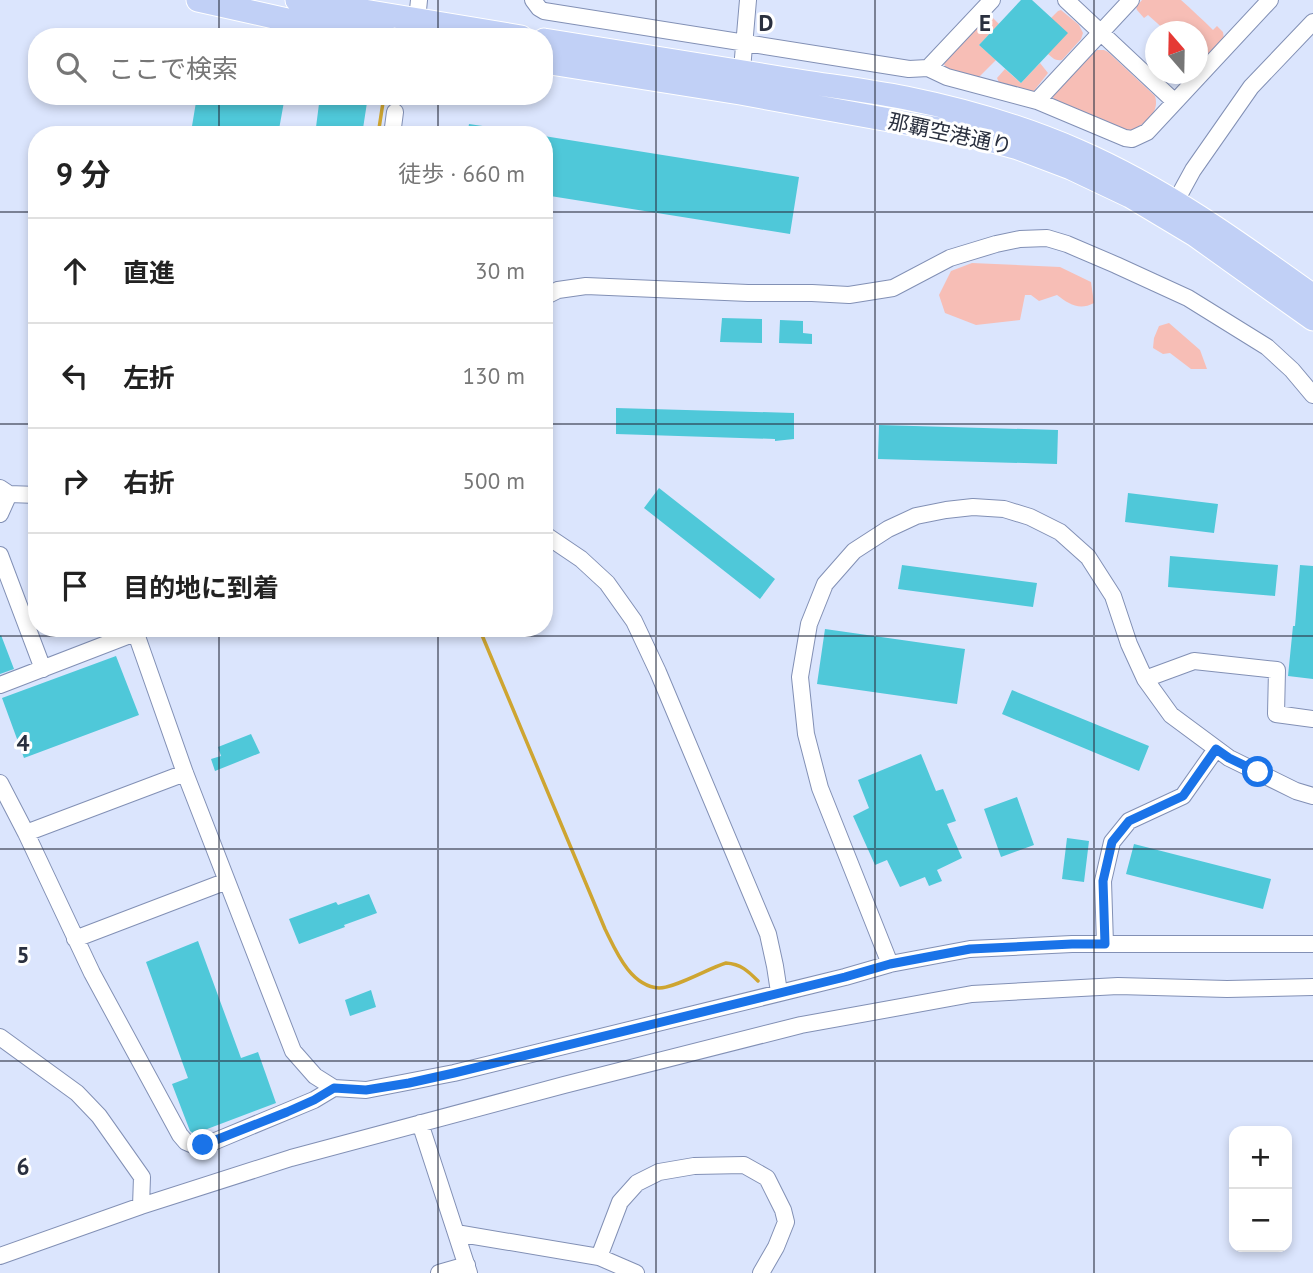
<!DOCTYPE html>
<html lang="ja">
<meta charset="utf-8">
<style>
body{margin:0;font-family:"PT Sans","Noto Sans JP",sans-serif;background:#f6f6f6;color:#222}
.controls{position:absolute;right:21px;bottom:21px;display:grid;overflow:hidden;border-radius:14px;box-shadow:0 4px 10px #0003}
.controls button{width:63px;height:63px;display:grid;place-items:center;padding:0;border:0;border-bottom:2px solid #e0e0e0;background:#fff;color:#222;font:35px sans-serif}
.compass{position:absolute;left:1145px;top:21px;width:63px;height:63px;border-radius:50%;background:#fff;box-shadow:0 4px 10px #0003;rotate:340deg}
.stop{position:absolute;width:21px;height:21px;margin:-16px;border:5px solid #1a73e8;border-radius:50%;background:#fff}
.stop.end{background:#1a73e8;border-color:#fff;box-shadow:0 2px 7px #0008}
.list{margin:0;padding:0;list-style:none}
h2{display:flex;justify-content:space-between;align-items:center;height:91px;margin:0;padding:0 28px;font-size:30px}
h2 small{font-size:23px;font-weight:400;color:#767676}
.list li{display:grid;grid-template-columns:46px 1fr auto;gap:21px;align-items:center;box-sizing:border-box;height:105px;padding:0 28px;border-top:2px solid #e0e0e0}
.list b{display:block;font-size:26px;white-space:nowrap}
.list em{font-size:23px;font-style:normal;color:#767676}
.icon{flex:none;width:38px;height:38px;fill:none;stroke:currentColor;stroke-width:2;stroke-linecap:round;stroke-linejoin:round}
.map{position:relative;flex:none;width:1313px;height:1273px;overflow:hidden}
.search{position:absolute;background:#fff;box-shadow:0 4px 10px #0003;left:28px;top:28px;width:525px;height:77px;display:flex;align-items:center;gap:18px;box-sizing:border-box;padding:0 24px;border-radius:28px;color:#767676;font-size:26px}
.panel{position:absolute;background:#fff;box-shadow:0 4px 10px #0003;left:28px;top:126px;width:525px;height:511px;border-radius:28px}
.map>svg:first-child{display:block}
.green{fill:#f7beb6}
.lines{fill:none;stroke-linecap:round;stroke-linejoin:round}
.stream{stroke:#cea531;stroke-width:3.5}
.building{fill:#4fc8d9}
.minor-casing{stroke:#8290b5;stroke-width:18}
.highway-casing{stroke:#fff;stroke-width:25}
.minor{stroke:#fff;stroke-width:16}
.highway{stroke:#c1d0f6;stroke-width:23}
.route{stroke:#1a73e8;stroke-width:9}
.grid{fill:none;stroke:#2a303f;stroke-width:2;stroke-opacity:0.55}
.labels{text-anchor:middle;stroke-width:6;stroke-linejoin:round;paint-order:stroke}
.street-label{font-size:21px;fill:#2a303f;stroke:#fff}
.grid-label{font-size:23px;text-anchor:middle;font-weight:bold;fill:#2a303f;stroke:#fff;stroke-width:6;stroke-linejoin:round;paint-order:stroke}
</style>
<div class="map">
<svg width="1313" height="1273" viewBox="0 0 1313 1273">
<rect width="100%" height="100%" fill="#dbe5fd"/>
<path class="green" d="M1142,0H1181C1192,10 1202,19 1213,30L1217,26L1223,32L1224,39L1198,65V32L1166,31L1148,15L1144,18L1137,10L1136,7Z
M1061,10L1079,25L1083,33L1081,39L1062,60C1055,61 1053,58 1048,54L1051,18L1058,11Z
M984,17L993,18L999,24L979,45L996,60L979,77L975,79L946,68L944,64L947,58Z
M1097,50H1104L1108,52L1155,96C1161,115 1140,127 1126,133L1055,102L1053,97L1055,93Z
M1040,63L1048,73L1033,92L1028,94L1000,85L997,78L1005,69L1021,83Z
M972,263L1060,267L1091,282L1094,303C1079,311 1069,304 1057,295L1039,301L1031,295H1025L1020,320L976,325L945,313L939,295L951,271Z
M1169,323L1200,350L1207,369H1191L1170,353L1163,354L1153,348L1154,338L1159,326Z"/>
<g class="lines">
<path class="stream" d="M378,135L384,96
M479,628L605,929C616,951 630,986 659,988C675,988 709,968 726,963C741,964 748,971 758,981"/>
</g>
<path class="building" d="M1021,0H1032L1068,33L1021,83L979,45Z
M197,96H285L278,135H244L192,126Z
M320,96H368L362,135H315Z
M469,124L503,129V135H467Z
M544,136L799,177L790,234L544,195Z
M722,318L762,319V343L720,342Z
M780,320L803,321V333L812,334V344L779,343Z
M616,408L794,413V439L775,441V439L616,434Z
M879,425L1058,430L1057,464L878,459Z
M659,488L775,579L760,599L644,508Z
M1128,493L1218,504L1214,533L1125,522Z
M1170,556L1278,565L1275,596L1168,587Z
M902,565L1037,583L1033,607L898,589Z
M1300,565L1313,566V679L1288,676L1293,626H1295Z
M825,629L965,649L957,704L817,684Z
M1,635L14,669L0,674V636Z
M116,656L139,715L24,758L2,698Z
M1012,690L1149,746L1139,771L1002,714Z
M251,734L260,753L215,771L211,759L221,756L218,747Z
M921,754L936,791L943,789L956,821L947,824L962,858L937,870L942,881L929,886L925,877L900,887L887,860L875,865L853,816L869,808L858,780Z
M1017,797L1034,845L1001,857L984,809Z
M1067,838L1089,841L1084,882L1062,879Z
M1134,844L1271,879L1263,909L1126,874Z
M369,894L377,913L344,925L345,927L299,944L289,919L336,902L338,905Z
M198,941L241,1058L258,1052L276,1103L194,1134L190,1131L172,1084L188,1078L146,962Z
M371,990L376,1007L350,1016L345,1000Z"/>
<g class="lines">
<defs>
<path id="minor" d="M533,0L539,8L544,11L909,69L928,68L947,77L1037,101L1125,138L1132,139L1147,132L1270,0
M1066,0L1175,102
M417,20L419,0
M928,68L992,0
M741,81L748,0
M1037,101L1131,0
M392,135L395,112
M1176,201L1193,170L1251,87L1313,22
M544,297L558,290L586,286L748,293H812L849,295L893,288L950,258L996,244L1020,239L1047,238L1067,244L1116,265L1188,298L1267,347L1292,370L1313,395
M0,488L9,494L37,495
M0,514L9,494
M544,534L581,559L607,583L634,621L658,672L768,934L775,966L779,992
M0,555L43,669
M134,628L185,773L293,1051L315,1076L334,1088L366,1090L454,1073L845,977L890,964L970,949L1072,944H1313
M1145,679L1194,661L1277,670L1276,714L1313,719
M0,685L135,633
M0,783L26,833L185,773
M26,833L92,973L180,1135L186,1142L193,1145L213,1142L314,1100L334,1088
M75,939L227,881
M1105,944L1103,881L1112,842L1129,821L1183,796L1216,749
M890,964L820,788L806,734L800,677L809,624L825,584L854,551L888,529L916,516L946,510L973,507L1004,509L1030,517L1060,532L1088,557L1113,596L1129,644L1145,679L1171,715L1229,758L1296,791L1313,796
M0,1037L77,1093L99,1116L142,1177L141,1206
M420,1123L469,1273
M456,1233L599,1257L636,1273
M0,1256L141,1206L291,1158L564,1085L801,1025L972,994L1118,986L1227,989L1313,987
M599,1257L620,1202L637,1183L659,1172L694,1166L744,1165L767,1178L783,1210L786,1222L776,1247L761,1273
M439,1273L467,1265"/>
<path id="highway" d="M198,0L305,24L387,37
M297,0L521,37
M544,40C623,53 702,66 780,78C822,85 865,90 906,98C965,110 1023,127 1078,151C1163,188 1238,242 1313,296
M544,62L740,93L967,134L1018,148L1071,168L1130,196L1195,235L1313,319"/>
</defs>
<use href="#minor" class="minor-casing"/>
<use href="#highway" class="highway-casing"/>
<use href="#minor" class="minor"/>
<use href="#highway" class="highway"/>
</g>
<g class="lines">
<path class="route" d="M203,1145L287,1112L314,1100L334,1088L366,1090L409,1083L454,1073L845,977L890,964L970,949L1072,944H1105L1103,881L1112,842L1129,821L1183,796L1216,749L1229,758L1258,772"/>
</g>
<path class="grid" d="M219,0V37M438,0V37M656,0V1273M875,0V1273M1094,0V1273M219,96V135M438,96V135M0,212H37M544,212H1313M0,424H37M544,424H1313M219,628V1273M438,628V1273M0,636H1313M0,849H1313M0,1061H1313"/>
<g class="labels">
<g class="street-label">
<text transform="translate(950 134) rotate(12)" y="7">那覇空港通り</text>
</g>
</g>
<g class="grid-label">
<text x="766" y="31">D</text>
<text x="985" y="31">E</text>
<text x="23" y="751">4</text>
<text x="23" y="963">5</text>
<text x="23" y="1175">6</text>
</g>
</svg>
<div class="controls">
<button>+</button>
<button>−</button>
</div>
<svg class="compass" viewBox="-18 -18 36 36"><path d="M0-13l5 13h-10z" fill="#e53935"/><path d="M0 13l5-13h-10z" fill="#767676"/></svg>
<div class="stop" style="left:1258px;top:772px"></div>
<div class="stop end" style="left:203px;top:1145px"></div>
<div class="search"><svg class="icon" aria-label="search" viewBox="0 0 24 24"><circle cx="10" cy="10" r="6"/><path d="M15 15l6 6"/></svg>ここで検索</div>
<section class="panel">
<h2>9 分<small>徒歩 · 660 m</small></h2>
<ul class="list">
<li><svg class="icon" aria-label="ahead" viewBox="0 0 24 24"><path d="M12 20V5M6 11l6-6 6 6"/></svg><div><b>直進</b></div><em>30 m</em></li>
<li><svg class="icon" aria-label="left" viewBox="0 0 24 24"><path d="M17 20v-9H6M10 6l-5 5 5 5"/></svg><div><b>左折</b></div><em>130 m</em></li>
<li><svg class="icon" aria-label="right" viewBox="0 0 24 24"><path d="M7 20v-9h11M14 6l5 5-5 5"/></svg><div><b>右折</b></div><em>500 m</em></li>
<li><svg class="icon" aria-label="arrive" viewBox="0 0 24 24"><path d="M6 21V4h12l-3 4 3 4H6"/></svg><div><b>目的地に到着</b></div></li>
</ul>
</section>
</div>
